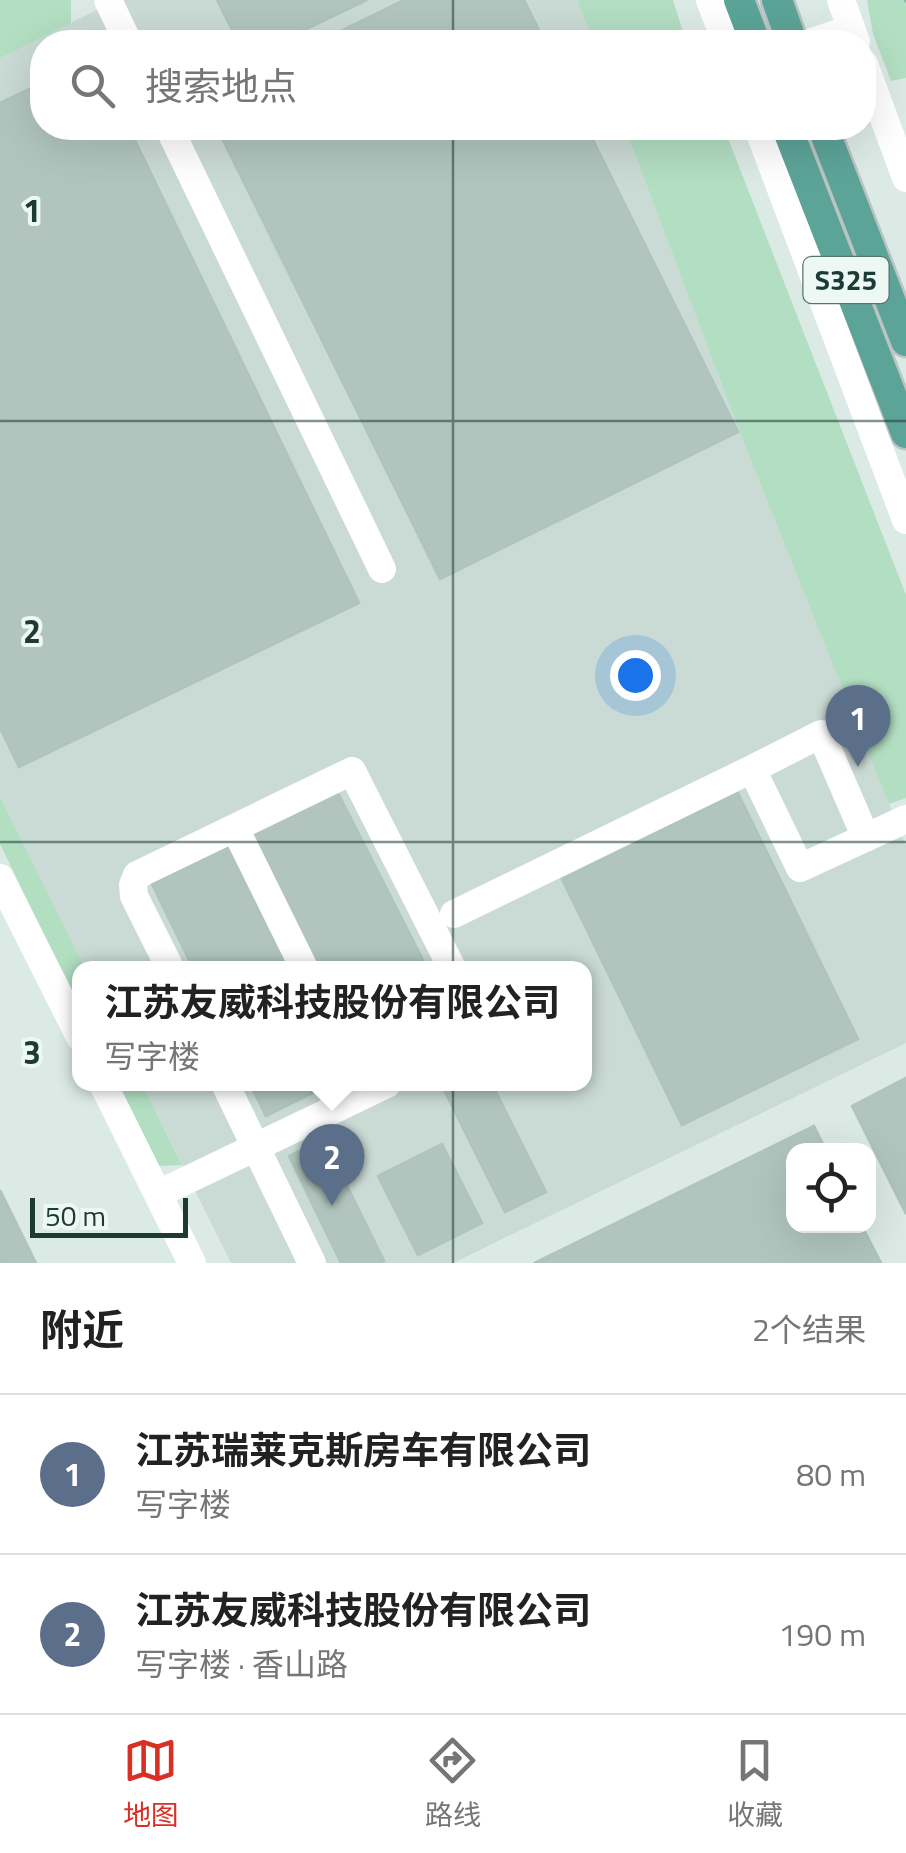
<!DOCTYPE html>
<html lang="zh">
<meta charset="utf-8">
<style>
body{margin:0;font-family:"Titillium Web","Noto Sans SC",sans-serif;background:#f6f6f6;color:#222}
.controls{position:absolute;right:30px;bottom:30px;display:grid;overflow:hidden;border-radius:20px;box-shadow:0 10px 40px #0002}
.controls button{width:90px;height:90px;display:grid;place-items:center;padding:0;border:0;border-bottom:2px solid #e0e0e0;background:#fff;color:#222;font:50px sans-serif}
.scale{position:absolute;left:30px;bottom:25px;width:158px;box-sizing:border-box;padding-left:10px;border:5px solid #1d3b35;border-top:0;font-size:28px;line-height:35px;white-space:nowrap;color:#1d3b35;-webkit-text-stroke:8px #edf7f3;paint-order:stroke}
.you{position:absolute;left:635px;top:675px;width:35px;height:35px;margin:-25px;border:8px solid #fff;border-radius:50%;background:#1a73e8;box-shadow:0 0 0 15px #1a73e833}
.badge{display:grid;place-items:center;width:65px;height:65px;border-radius:50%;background:#d93025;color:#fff;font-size:32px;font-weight:700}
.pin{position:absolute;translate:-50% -82px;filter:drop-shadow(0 2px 5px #0008)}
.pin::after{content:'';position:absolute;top:52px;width:35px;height:30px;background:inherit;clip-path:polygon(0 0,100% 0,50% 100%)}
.popup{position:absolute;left:72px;top:961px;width:520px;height:130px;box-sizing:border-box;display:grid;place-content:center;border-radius:20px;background:#fff;filter:drop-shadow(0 2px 8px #0005);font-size:32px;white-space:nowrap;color:#767676}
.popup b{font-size:38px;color:#222}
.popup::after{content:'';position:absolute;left:50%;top:100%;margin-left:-20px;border:20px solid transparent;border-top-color:#fff}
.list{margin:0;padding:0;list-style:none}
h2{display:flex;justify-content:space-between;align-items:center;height:130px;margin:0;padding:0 40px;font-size:42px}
h2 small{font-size:32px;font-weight:400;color:#767676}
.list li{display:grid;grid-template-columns:65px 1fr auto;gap:30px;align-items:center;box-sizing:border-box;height:160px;padding:0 40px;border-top:2px solid #e0e0e0}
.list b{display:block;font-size:38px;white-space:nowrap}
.list p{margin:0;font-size:32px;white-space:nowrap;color:#767676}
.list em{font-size:32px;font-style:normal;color:#767676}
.icon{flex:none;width:55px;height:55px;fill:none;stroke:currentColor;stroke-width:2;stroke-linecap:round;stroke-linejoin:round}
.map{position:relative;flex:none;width:906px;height:1263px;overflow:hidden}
.search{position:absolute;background:#fff;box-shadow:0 10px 40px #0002;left:30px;right:30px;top:30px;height:110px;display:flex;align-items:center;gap:25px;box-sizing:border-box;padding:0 35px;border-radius:40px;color:#767676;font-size:38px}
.sheet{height:450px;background:#fff}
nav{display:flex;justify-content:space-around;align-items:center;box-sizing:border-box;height:140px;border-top:2px solid #e0e0e0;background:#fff;font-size:28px;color:#767676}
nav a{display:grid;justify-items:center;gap:5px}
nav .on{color:#d93025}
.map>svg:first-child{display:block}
.built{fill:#cadad4}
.green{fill:#b2dec2}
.building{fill:#b1c5be;stroke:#aec4bd;stroke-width:2.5}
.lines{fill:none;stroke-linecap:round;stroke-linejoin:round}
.major-casing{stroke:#bbc4c2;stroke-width:35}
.path{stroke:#79b1a5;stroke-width:4;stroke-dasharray:5 8;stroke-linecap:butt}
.minor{stroke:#fff;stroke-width:28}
.major{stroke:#5ca498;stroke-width:30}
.grid{fill:none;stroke:#1d3b35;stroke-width:2.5;stroke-opacity:0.55}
.labels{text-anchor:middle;stroke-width:8;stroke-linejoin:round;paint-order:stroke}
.shield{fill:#edf7f3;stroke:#5b736e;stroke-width:2.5}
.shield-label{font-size:28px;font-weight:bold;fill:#1d3b35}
.grid-label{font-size:32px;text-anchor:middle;font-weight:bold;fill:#1d3b35;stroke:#edf7f3;stroke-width:8;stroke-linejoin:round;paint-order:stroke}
</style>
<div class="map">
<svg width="906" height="1263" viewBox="0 0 906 1263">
<rect width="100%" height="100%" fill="#dceae5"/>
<path class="built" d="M117,0H577L593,42H42V128H625L744,443L906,846V1043L453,1263H231L142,1084H584V968H85L0,797V58Z"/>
<path class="green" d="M0,0H71V23L0,58Z
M577,0H673L686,42H593Z
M867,0H906V78L891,81L873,34Z
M625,128H724L906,595V798L889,804L744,443Z
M0,797L85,968H80L79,1006L0,844Z
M118,1084H142L182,1165L158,1166Z"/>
<path class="building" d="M217,0H367L279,42H238Z
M404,0H524L545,42H318Z
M42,83V128H129L359,603L19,767L0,728V103Z
M217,128H587L738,432L440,579Z
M336,789L427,968H315L246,834Z
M738,793L858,1039L682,1125L562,879Z
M227,847L288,968H193L152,884Z
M906,1078V1214L852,1106Z
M250,1084H331L266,1116Z
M441,1084H492L546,1192L505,1212Z
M814,1126L826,1150H794V1226H862L881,1263H534Z
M324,1139L384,1261L380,1263H341L289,1156Z
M442,1144L482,1223L418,1255L378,1176Z
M0,1190L36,1263H0Z"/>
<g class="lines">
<defs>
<path id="major" d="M739,0L755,42
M777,0L792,42
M787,128L906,433
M823,128L906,341"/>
</defs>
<use href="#major" class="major-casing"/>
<path class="path" d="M905,0L906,1"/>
<path class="minor" d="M108,0L128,42
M710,0L726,42
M841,0L856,42
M812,42L851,29
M864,64L906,178
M169,128L382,569
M758,128L906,520
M752,769L821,734L866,838
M235,828L304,968
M0,878L80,1037
M454,914L752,769L800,868L906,819
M170,968L134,896L133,885L137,875L352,771L452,968
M103,1084L192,1263
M225,1084L312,1263
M158,1194L387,1084"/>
<use href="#major" class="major"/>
</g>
<path class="grid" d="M453,0V42M453,128V1263M0,421H906M0,842H906"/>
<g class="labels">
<rect class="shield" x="803.5" y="257" width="85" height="46" rx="8"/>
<g class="shield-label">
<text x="846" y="290">S325</text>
</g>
</g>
<g class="grid-label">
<text x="32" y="222">1</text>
<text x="32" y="643">2</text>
<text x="32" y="1064">3</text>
</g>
</svg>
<div class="controls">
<button><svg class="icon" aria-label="locate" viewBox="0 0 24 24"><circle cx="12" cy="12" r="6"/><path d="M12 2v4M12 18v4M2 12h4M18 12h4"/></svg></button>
</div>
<div class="scale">50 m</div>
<div class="you"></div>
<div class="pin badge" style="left:858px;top:767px;background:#5c6f8a">1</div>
<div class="pin badge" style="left:332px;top:1206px;background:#5c6f8a">2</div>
<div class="popup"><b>江苏友威科技股份有限公司</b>写字楼</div>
<div class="search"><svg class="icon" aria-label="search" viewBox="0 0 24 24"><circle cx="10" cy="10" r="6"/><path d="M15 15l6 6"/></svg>搜索地点</div>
</div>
<section class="sheet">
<h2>附近<small>2个结果</small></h2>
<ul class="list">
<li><span class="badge" style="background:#5c6f8a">1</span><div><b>江苏瑞莱克斯房车有限公司</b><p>写字楼</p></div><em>80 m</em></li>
<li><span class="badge" style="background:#5c6f8a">2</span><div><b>江苏友威科技股份有限公司</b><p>写字楼 · 香山路</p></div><em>190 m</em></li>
</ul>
</section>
<nav>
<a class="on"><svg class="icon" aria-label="map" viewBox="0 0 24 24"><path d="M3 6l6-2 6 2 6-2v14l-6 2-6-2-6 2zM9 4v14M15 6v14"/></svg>地图</a>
<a><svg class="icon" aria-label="directions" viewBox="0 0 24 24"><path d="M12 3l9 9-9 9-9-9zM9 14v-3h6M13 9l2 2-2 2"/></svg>路线</a>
<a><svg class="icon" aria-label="saved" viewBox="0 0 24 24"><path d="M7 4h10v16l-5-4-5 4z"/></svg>收藏</a>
</nav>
